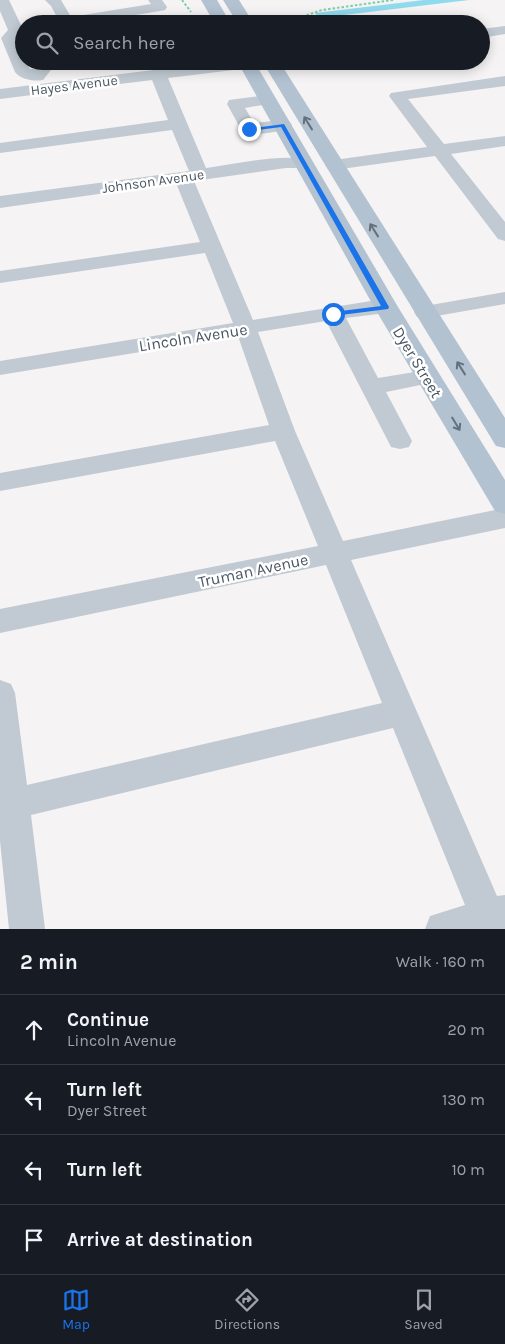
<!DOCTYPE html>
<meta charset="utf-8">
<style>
body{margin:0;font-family:Karla,sans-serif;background:#20242c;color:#f1f3f6}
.stop{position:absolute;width:15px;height:15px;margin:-11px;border:4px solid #1a73e8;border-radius:50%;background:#fff}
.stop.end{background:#1a73e8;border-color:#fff;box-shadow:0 1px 5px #0008}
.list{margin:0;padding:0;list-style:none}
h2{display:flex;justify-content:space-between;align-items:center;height:65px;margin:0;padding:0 20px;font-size:21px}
h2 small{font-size:16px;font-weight:400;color:#9ea1a6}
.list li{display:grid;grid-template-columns:32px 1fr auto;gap:15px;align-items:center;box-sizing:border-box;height:70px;padding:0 20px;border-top:1px solid #363941}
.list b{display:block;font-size:19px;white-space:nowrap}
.list p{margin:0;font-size:16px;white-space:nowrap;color:#9ea1a6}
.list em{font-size:16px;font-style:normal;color:#9ea1a6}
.icon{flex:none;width:28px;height:28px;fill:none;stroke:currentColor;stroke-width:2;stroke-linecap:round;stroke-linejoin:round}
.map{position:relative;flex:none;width:505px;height:929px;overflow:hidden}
.search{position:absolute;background:#171b24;box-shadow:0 2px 12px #0003;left:15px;right:15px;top:15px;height:55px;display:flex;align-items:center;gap:12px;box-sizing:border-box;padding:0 18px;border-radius:28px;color:#9ea1a6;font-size:19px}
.sheet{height:345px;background:#171b24}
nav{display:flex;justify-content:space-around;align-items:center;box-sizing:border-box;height:70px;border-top:1px solid #363941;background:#171b24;font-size:14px;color:#9ea1a6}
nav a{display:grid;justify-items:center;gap:2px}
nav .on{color:#1a73e8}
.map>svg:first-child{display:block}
.water{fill:#90daee}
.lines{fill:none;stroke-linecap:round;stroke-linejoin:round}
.path{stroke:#7ad0a6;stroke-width:2;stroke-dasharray:2.5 2;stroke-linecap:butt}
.minor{fill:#c1cad2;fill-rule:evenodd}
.major{fill:#b3c2d1;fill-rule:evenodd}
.oneway{stroke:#64717d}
.route{fill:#1a73e8}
.labels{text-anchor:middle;stroke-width:5;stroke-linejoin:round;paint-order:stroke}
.far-street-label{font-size:14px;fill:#4a5661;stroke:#fff}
.street-label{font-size:16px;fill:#4a5661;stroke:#fff}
</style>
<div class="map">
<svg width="505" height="929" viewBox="0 0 505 929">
<rect width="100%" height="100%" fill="#f5f3f3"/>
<path class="water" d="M424,0H469L319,18L315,13Z"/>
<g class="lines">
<path class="path" d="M182,0L191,12
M281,24L322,10L393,0"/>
<path class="minor" d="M0,0H9L21,25H24V37L19,36L17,38L24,55V61H26L30,69H35L32,61H48L51,70L43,80C34,82 20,79 15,72L1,38L8,30L0,11Z
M45,0H61L71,17L151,4L148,0H162L167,7L165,10L160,11L81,24H45L47,21L58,19L51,6Z
M505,26V34L481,38V29Z
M226,61H274L271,64L266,66L168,78L206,168C237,164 281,153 311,160L314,164L311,168H286L194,181L253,320L371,301L394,302L397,307L394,312L346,318L378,378L427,370L435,372L438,377L435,382L386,392L412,441L409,447L400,449L391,447L388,441L326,321L258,332L295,431L343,541L505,508V528L351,560L497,896L505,895V929H425L430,916L465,905L393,728L31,815L45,929H9L0,841V680L11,684L15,693L27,785L382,703L326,565L0,633V609L318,546L275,441L0,491V473L269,425L238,336L0,375V361L233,323L205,253L0,283V271L200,242L176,183L0,208V196L189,171L172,130L0,153V143L168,120L152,80L0,99V89Z
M505,76V86L408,99L444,144L505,136V146L451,154L505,222V241L498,239L435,156L334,170L328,169L325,165L328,161L334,160L427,147L389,96L391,93Z
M268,95L274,97L276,100L274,103L245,108L254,123L283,120L289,121L292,125L289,129C276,132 256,136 243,133L227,104L229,100Z
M505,292V304L425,318L417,317L414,312L417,307L425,306Z"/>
<path class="major" d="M201,0H217L231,24H215Z
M223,0H239L254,24H238Z
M237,61H254L398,307L505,480V514L495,511L374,307Z
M262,61H279L505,418V448L496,446Z"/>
</g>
<defs><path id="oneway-shaft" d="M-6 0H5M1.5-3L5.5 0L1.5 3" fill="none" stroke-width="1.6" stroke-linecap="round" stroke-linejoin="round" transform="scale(1.25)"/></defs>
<g class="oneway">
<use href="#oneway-shaft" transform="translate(308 123) rotate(-122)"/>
<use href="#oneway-shaft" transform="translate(374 230) rotate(-122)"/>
<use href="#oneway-shaft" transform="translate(461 368) rotate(-122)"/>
<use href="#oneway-shaft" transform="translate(456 424) rotate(59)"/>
</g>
<path class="route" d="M284,124L389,307L388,309L333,316L330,314L333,312L381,306L281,127L249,131L246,129Z"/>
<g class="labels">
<g class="far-street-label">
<text transform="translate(74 85) rotate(-7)" y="5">Hayes Avenue</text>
<text transform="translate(153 181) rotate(-8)" y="5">Johnson Avenue</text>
</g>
<g class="street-label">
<text transform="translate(193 337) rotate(-9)" y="6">Lincoln Avenue</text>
<text transform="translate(418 362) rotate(59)" y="6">Dyer Street</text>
<text transform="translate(253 570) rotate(-12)" y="6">Truman Avenue</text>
</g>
</g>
</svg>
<div class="stop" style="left:333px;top:314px"></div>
<div class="stop end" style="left:249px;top:129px"></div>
<div class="search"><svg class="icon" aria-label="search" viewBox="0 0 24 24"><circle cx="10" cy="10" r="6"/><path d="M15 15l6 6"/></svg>Search here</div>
</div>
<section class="sheet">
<h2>2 min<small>Walk · 160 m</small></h2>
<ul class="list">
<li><svg class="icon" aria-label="ahead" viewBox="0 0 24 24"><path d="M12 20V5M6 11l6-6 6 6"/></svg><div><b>Continue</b><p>Lincoln Avenue</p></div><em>20 m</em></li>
<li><svg class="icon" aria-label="left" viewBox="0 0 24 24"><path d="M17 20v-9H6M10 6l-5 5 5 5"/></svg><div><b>Turn left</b><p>Dyer Street</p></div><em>130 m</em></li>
<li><svg class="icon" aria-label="left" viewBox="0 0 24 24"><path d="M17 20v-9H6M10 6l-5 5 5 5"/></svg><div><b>Turn left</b></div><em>10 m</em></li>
<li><svg class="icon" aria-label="arrive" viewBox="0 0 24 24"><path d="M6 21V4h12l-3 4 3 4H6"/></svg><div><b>Arrive at destination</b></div></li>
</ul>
</section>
<nav>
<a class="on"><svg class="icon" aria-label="map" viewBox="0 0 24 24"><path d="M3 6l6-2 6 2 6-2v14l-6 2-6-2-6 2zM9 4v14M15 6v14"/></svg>Map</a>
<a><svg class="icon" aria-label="directions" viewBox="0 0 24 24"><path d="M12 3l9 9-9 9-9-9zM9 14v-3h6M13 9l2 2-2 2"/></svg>Directions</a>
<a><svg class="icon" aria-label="saved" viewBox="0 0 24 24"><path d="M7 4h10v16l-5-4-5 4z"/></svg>Saved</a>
</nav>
